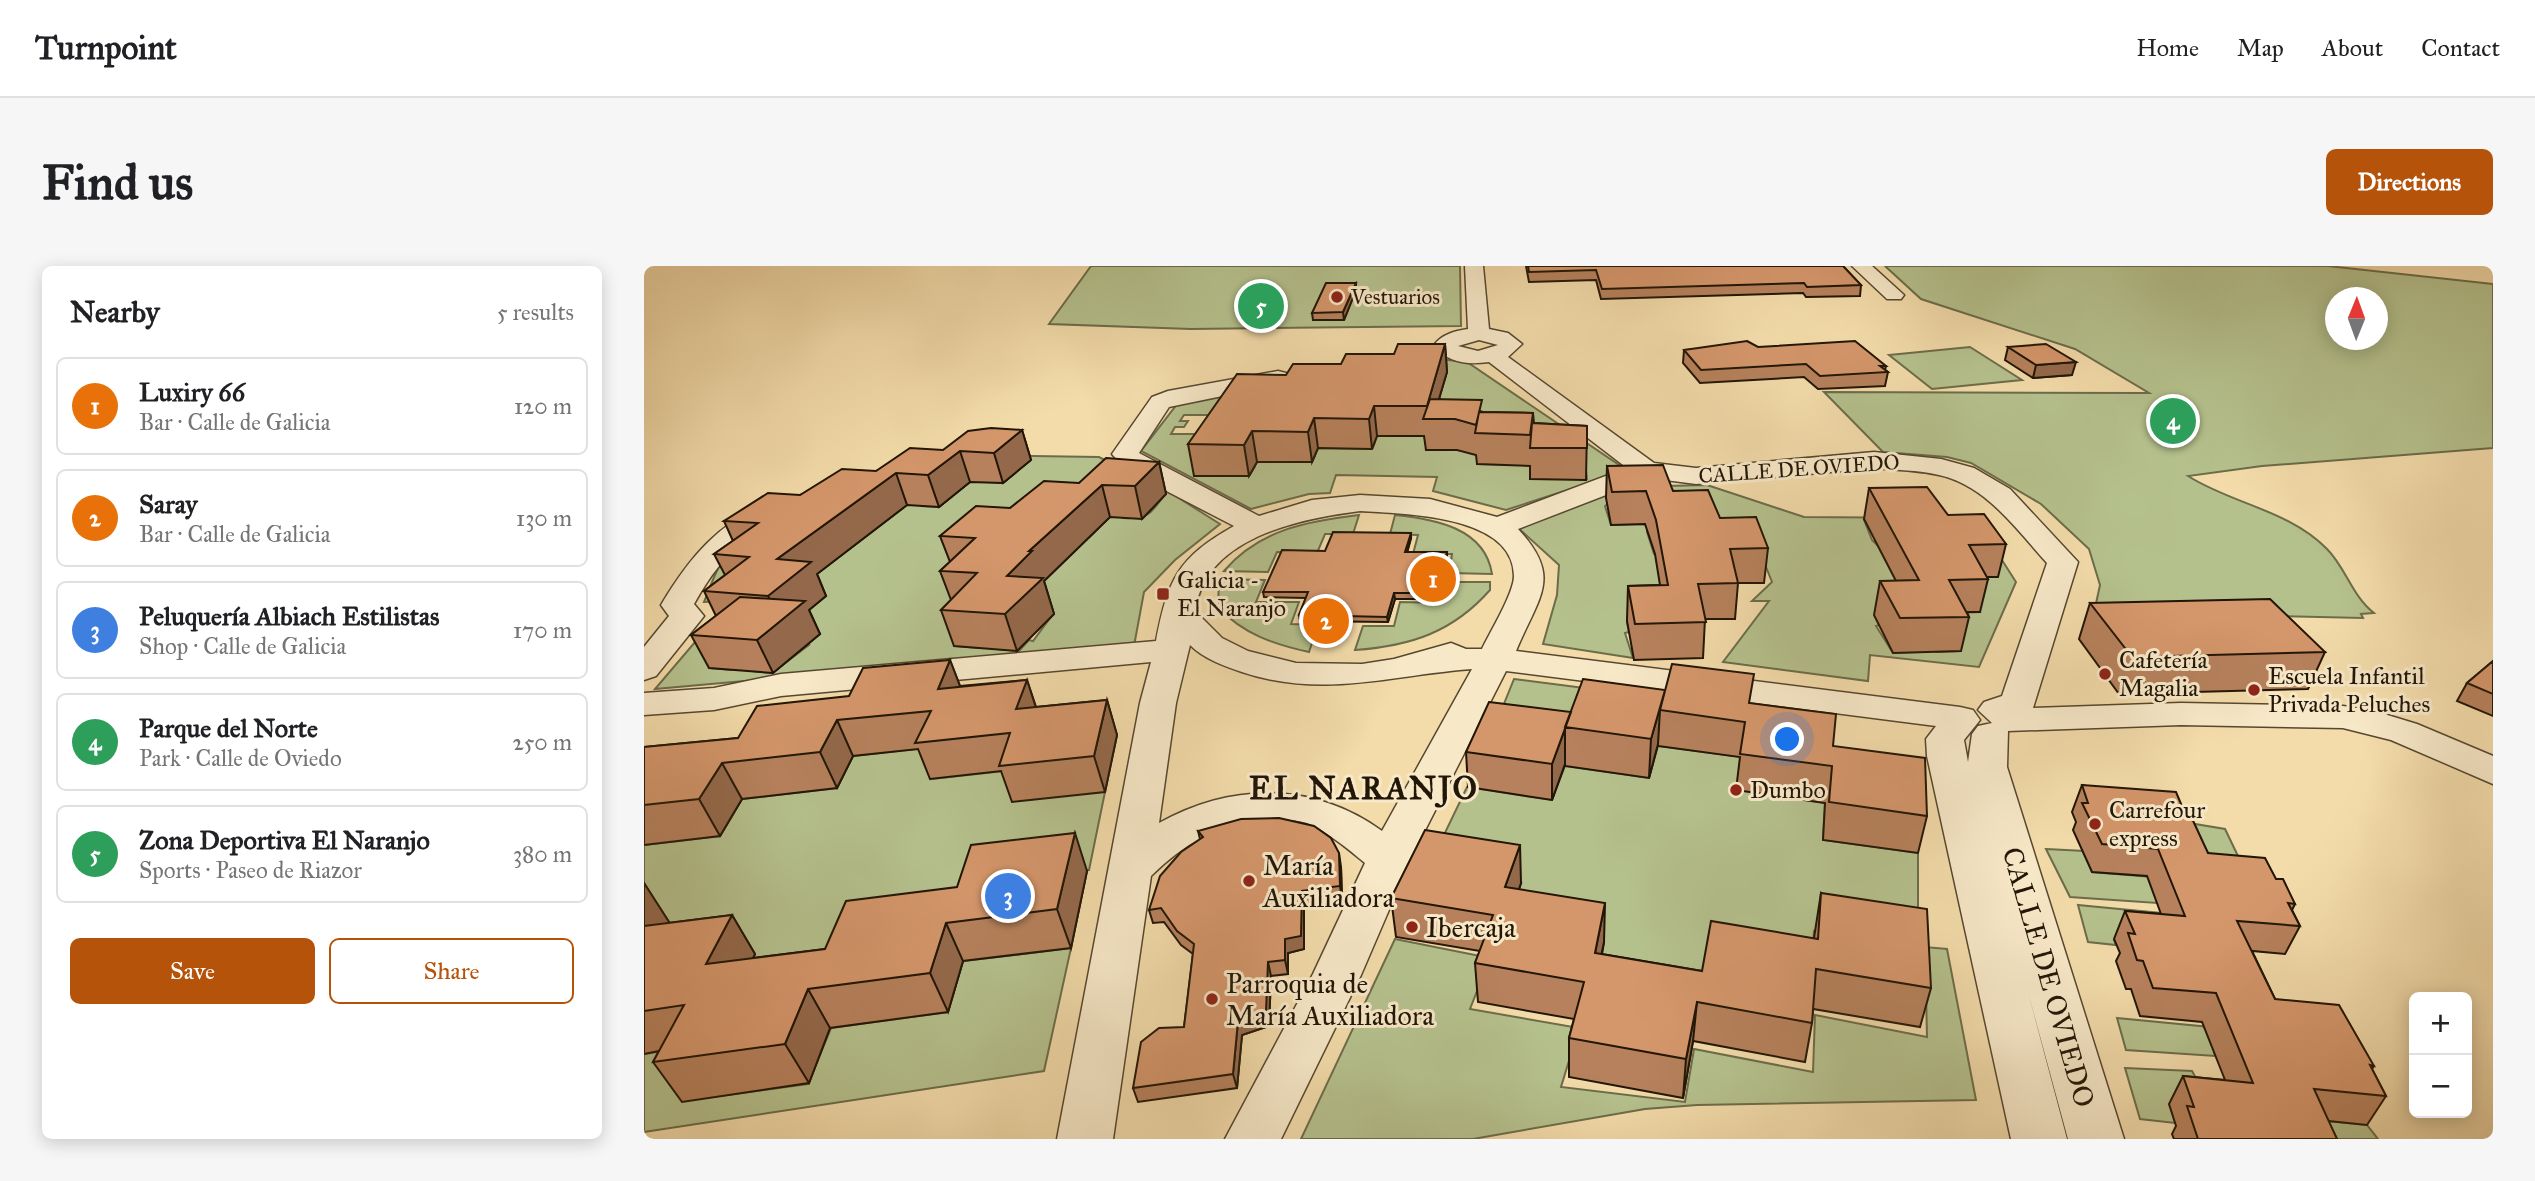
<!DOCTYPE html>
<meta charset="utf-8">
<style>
body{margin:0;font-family:"IM FELL Great Primer",serif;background:#f6f6f6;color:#202124}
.controls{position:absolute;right:21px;bottom:21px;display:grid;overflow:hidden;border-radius:10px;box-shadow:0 4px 18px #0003}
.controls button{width:63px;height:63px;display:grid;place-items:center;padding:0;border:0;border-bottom:2px solid #e0e0e0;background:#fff;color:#202124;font:35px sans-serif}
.compass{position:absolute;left:1681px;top:21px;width:63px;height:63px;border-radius:50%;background:#fff;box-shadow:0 4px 18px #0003;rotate:1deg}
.you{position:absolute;left:1144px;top:474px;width:24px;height:24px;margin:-18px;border:5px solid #fff;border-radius:50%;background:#1a73e8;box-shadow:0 0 0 10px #1a73e833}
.badge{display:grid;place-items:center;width:46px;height:46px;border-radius:50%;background:#b45309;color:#fff;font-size:23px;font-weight:700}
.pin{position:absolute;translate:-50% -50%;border:4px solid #fff;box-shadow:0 2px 7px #0006}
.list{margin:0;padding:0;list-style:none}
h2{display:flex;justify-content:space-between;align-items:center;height:91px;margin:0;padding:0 28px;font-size:30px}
h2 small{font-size:23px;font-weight:400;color:#757577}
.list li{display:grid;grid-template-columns:46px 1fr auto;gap:21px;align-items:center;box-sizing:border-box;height:98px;margin:0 14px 14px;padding:0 14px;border:2px solid #e0e0e0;border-radius:10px}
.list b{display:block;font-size:26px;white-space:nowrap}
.list p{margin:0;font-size:23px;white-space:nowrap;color:#757577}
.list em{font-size:23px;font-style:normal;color:#757577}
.actions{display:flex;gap:14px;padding:21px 28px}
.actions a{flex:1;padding:16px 0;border:2px solid #b45309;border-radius:10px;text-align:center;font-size:24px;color:#b45309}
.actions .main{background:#b45309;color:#fff}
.map{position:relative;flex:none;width:1849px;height:873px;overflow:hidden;border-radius:10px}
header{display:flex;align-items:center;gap:42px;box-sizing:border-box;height:98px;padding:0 35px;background:#fff;border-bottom:2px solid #e0e0e0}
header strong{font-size:33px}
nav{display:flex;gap:38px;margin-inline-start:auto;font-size:24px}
.intro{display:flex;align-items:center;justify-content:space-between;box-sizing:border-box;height:168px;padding:0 42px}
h1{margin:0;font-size:49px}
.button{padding:18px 32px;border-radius:10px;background:#b45309;color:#fff;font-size:24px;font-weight:700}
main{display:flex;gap:42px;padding:0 42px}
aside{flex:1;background:#fff;border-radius:10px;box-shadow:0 4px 18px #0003}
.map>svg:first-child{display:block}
.green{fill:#b5c18d;stroke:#6c6c4a;stroke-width:2;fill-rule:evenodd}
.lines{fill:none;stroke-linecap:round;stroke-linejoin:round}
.minor-casing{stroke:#564730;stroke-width:3}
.minor{fill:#f7e8c8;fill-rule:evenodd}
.wall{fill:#b6815c;stroke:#221607;stroke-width:2}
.shaded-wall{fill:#94694b;stroke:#221607;stroke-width:2}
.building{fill:#d4966b;stroke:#221607;stroke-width:2}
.poi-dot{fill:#8f2418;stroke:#f7e8c8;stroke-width:2.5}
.labels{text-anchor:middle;stroke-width:6;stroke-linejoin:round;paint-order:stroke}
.far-poi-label{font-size:21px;fill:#221607;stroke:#f7e8c8;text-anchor:start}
.far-street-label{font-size:21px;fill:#221607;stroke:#f7e8c8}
.poi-label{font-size:24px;fill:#221607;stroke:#f7e8c8;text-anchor:start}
.near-poi-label{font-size:28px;fill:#221607;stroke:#f7e8c8;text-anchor:start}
.near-street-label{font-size:28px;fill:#221607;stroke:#f7e8c8}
.district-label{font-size:32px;font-weight:bold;letter-spacing:2px;fill:#221607;stroke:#f7e8c8}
</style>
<header>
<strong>Turnpoint</strong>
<nav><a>Home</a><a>Map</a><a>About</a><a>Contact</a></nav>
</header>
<div class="intro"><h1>Find us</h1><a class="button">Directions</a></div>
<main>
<aside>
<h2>Nearby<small>5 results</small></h2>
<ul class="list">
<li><span class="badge" style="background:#e8710a">1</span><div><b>Luxiry 66</b><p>Bar · Calle de Galicia</p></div><em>120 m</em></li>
<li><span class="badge" style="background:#e8710a">2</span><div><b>Saray</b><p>Bar · Calle de Galicia</p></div><em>130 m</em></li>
<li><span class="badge" style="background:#3f7fe0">3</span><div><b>Peluquería Albiach Estilistas</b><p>Shop · Calle de Galicia</p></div><em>170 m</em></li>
<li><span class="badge" style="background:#2e9e5b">4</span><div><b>Parque del Norte</b><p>Park · Calle de Oviedo</p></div><em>250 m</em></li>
<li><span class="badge" style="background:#2e9e5b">5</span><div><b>Zona Deportiva El Naranjo</b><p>Sports · Paseo de Riazor</p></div><em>380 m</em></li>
</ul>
<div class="actions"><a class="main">Save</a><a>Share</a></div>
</aside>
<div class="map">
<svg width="1849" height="873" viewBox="0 0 1849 873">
<rect width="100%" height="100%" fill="#f3dbaa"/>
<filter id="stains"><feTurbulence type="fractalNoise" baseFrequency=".00286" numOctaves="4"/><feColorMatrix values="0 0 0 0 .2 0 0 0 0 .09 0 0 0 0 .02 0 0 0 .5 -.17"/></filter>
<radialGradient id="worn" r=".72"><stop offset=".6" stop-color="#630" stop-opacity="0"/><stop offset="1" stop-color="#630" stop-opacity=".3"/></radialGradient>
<path class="green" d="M447,0H816L817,60L547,63L405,58Z
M1241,0H1684L1849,18V182L1618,200L1544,210C1588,238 1645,244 1683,283C1702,302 1708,330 1730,347L1717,348L1719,352L1634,350L1448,356L1456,319L1445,283L1397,238L1327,197L1303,191L1239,186L1180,126L1505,127L1431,83L1277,33ZM1692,32H1734V74H1692Z
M1326,81L1378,114L1288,123L1245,89Z
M794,93L823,96L978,201L976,207L862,244L789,225L793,211L692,209L686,227L665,228L607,243L497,185L534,137ZM756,105L802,106L801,111H792L791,116H799L798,122H742L740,126L748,127L746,133L689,132L686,138H695L692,144H634L631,149L640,150L636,156L576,155L573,161L582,162L578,168H527L531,161H540L544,155H536L540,149H599L602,144L594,143L598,137H655L657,132H650L653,126H709L711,121H703L706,116H761L762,111H754ZM740,150H790L789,157H780L778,163L839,164L838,171H828L827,176L890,177L889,184H879L878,191H942V199H932V205H942L943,213H886L887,205H897V199L833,198L834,190H844L845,184L782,183L784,176H793L795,170H723L721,175L731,176L728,183L665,182L662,188L671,189L668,196H603L600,202H610L605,210L551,209L555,202H565L569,195H560L565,187L627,188L631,182L622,181L626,174L688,175L690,169H681L684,162H745L747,157H738Z
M333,189L455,191L530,229L576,258L531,294L500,326L490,380L11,423L86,335L60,336C67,319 74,297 87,283C134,239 244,213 306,193ZM339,191L355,192L351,196L365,197L370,193L386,194L359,217L342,216L347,212L332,211L295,241L278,240L282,235L268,234L226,265L208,264L213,259L198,258L143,298L160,299L167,293L186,295L136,333L153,334L161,328L181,330L128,372L146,373L155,366L175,368L163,378L165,379L128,407L107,405L115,398L97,397L87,404L66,402L124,356L107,355L99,361L78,359L132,319L116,318L107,324L88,322L139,285C124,284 113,289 97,288C114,273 129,258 156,260L150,266C185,268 186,233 227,236L222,241L237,242L277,212L293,213L289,218L303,219ZM470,224L488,225L484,230L499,231L504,226L522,227C509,243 508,254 479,252L483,247L468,246C450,264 448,280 416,278L420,273L405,272L380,299L361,314L377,315L383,309L403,311L384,335L364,352L381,353L388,346L409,348L389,375L385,374L375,385L352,383L358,376L341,375L334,382L311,380L335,353L355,337L338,335L331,342L310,340L352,301L336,300L330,305L309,304L343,273L362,275L356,280L373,282L409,248L427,249L423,254L439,255Z
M996,212L961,240L967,259L1004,258L1003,266L1010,288L1049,287L983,356L985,366L981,367L989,392L899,378L913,329L915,299L872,260Z
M1063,219L1160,251L1292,252L1349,280L1372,316L1335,401L1226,389L1224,415L1079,396L1125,335H1108L1128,316L1114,281L1098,266L1022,220ZM1257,252H1276L1298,286L1315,285L1312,280L1332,279L1350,301L1348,302L1353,311H1332L1327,305L1311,306L1332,335L1330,336L1336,346L1313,347L1309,340H1291L1313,373L1311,374L1316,385L1292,386L1288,378L1270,379L1273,386L1249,387L1232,360L1236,359L1231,349L1253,348L1257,355L1275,354L1263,338L1253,313H1275L1278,319L1296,318L1276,290L1279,289L1270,276H1254L1256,282H1236L1228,274L1220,254L1240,253L1243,258L1259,257Z
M715,249L709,268H681L673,287L633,286L624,306L580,305C615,264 663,255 715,249Z
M751,249C791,253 841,262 848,308L805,307L808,288H769L774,269L746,268Z
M575,313L621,314L612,336H655L647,358L674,359L665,386C629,378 599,368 574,341Z
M804,316H846V324C809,366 767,380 711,384L719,360H750L756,336L799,337Z
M870,413L1026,433L847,470Z
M299,480L287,513L378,503L461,526L445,604L342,617L202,722L0,659V579L76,570L98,533L193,522L209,490Z
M1014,480L1098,491L1093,524L1181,537L1179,574L1274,587V682L1170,665L1167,711L1058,723L953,703L869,642L877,617L784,602L823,521L908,534L921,500L1005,512Z
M1521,553L1581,563L1606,615L1554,613Z
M1402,583L1441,585L1448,606L1508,611L1513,637L1426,631Z
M1434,639L1517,647L1520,655L1470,674L1472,679L1444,676Z
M751,673L846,692L826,743L935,762L917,821L1041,836L1050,783L1169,806L1171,749L1283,771L1281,681L1303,683L1332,834L1053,839L1001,843L829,873H657Z
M427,682L400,805L0,866V788L66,778L39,835L164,818L187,762L304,746L319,695Z
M1473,752L1566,761L1571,790L1482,784Z
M1481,802L1548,805L1552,812L1531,857L1496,853Z
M1674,854L1723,859L1734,873H1656Z"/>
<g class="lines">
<defs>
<path id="minor" d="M821,0H839L845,63L864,67L878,78L864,91L1010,197L1052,202L1230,186L1297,193L1330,202L1366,223L1434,296L1389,442L1537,437L1699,440L1727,444L1773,458L1849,490V518L1747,474L1699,462L1537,459L1364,465L1363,501L1480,873H1424L1384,726L1423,873H1367L1283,490L1282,473L1292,460L862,405L769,588L717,709L637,873H581L669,708L721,597C704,583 684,566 663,557C651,553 634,553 620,554C572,559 541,577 507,610L469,873H413L496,437L507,396L137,430L70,444L0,449V427L70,422L137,408L512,375C524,314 533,292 590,260L482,204L468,188L508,131L524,125L634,105L642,107L645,112L642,117L525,141L495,187L615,250L668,234L716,229L786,233L853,251L983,202L845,96C824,99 803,97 790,79C798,68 811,65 824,63ZM835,74L854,79L834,85L814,80ZM1230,202C1251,204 1274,204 1295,209C1342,219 1373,264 1403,297L1358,430L1340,436L1334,444L1348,457L1334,460L1328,468L1324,496L1320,474L1336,454L1329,444L1316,441L872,385C894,331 920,312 874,263L1006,212L1052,218ZM716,245C758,248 870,248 870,310C870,327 846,366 838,383H822L807,377L750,393L718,398L652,397L604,385L578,372L551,345C561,271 655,253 716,245ZM546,379C560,393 580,400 598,406C679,433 747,409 828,403L738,565C671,516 588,516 515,557L532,437Z
M1208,0H1228L1260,29L1257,33H1243Z
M131,237L141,240L145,246C137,258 119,262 108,270C82,287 65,311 50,338L60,350L12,410L0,414V381L25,350L17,339C44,294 77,251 131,237Z"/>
</defs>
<use href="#minor" class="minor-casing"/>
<use href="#minor" class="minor"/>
</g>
<path class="wall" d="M882,0H1199L1217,19L1216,30L1162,31L1159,27L957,33L952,14L885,16Z
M712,17V24L700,54H669L668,47Z
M801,78L803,106L795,133L839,146L889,147L890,157L943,160L942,214L886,213V200L833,198L832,189L813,184H782L780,170H733L728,183L674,182L668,196H613L605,210H550L544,178L642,109Z
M1114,81L1242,100L1241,104L1244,106L1241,120L1174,123L1160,111L1056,117L1039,97L1040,84Z
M1364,81L1428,109L1389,112L1361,94Z
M378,164L387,194L359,217L326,216L295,241L263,239L173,308L182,330L165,344L176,368L129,407L65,402L47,369L72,350L60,325L81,309L70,288L89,275L80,255L156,229L299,184Z
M515,196L522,228L498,253L466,251L400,315L410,348L373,385L310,380L297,344L307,334L296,305L306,296L296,270L366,242L435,217Z
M963,200L1029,225L1124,282L1120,317H1094L1091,353H1061L1059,392L990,394L983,355L984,320L1016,319L1011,288L1001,258L967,259L962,232Z
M1225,222L1304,249L1362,278L1354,311H1343L1344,313L1336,346H1323L1325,351L1317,385L1249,387L1230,349L1236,315H1252L1220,253Z
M767,272L763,286H803V292L794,333H751L744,356L656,355L655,349L662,332L620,331L619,326L681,285Z
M1446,337L1681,386L1664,423L1475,428L1435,373Z
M306,394L316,420L383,414L392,441L463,434L473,469L461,526L368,536L357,505L286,513L274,483L209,490L193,522L98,533L76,570L0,579V481L94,472Z
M1849,395V450L1813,435L1823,417Z
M1107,438L1189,480L1283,550L1274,587L1179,574L1181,537L1092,524L1096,491L1014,480V478L1005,512L921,500V498L908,534L824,521L822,486L927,446Z
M1438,519L1540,545L1564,587L1632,613L1651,638L1648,644L1656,660L1641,688L1608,685L1631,733L1730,800L1728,803L1742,830L1723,859L1684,855L1693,873H1530L1528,868L1532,860L1525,838L1539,810L1581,814L1558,756L1496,750L1487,723H1482L1472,695L1476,687L1470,673L1481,645L1517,648L1503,610L1448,606L1429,564L1432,556L1428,546Z
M554,565L697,601L698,634L660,639V683L644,687V708L627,710L625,760L598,769L593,822L494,836L489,822L540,761L549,688L537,679L520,656L509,657L505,644L556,573Z
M443,605L427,682L319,695L304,746L186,762L165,817L38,836L9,796L15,785L0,788V617L25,656L24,657L88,649L111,688L109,692L181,683Z
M877,617L875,623L960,676L958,688L1058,705L1170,672L1177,627L1287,722L1276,761L1169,743L1168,757L1161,796L1049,775L1039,832L925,811V772L930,753L834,736L831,697L836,685L752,671L747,632Z"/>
<path class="shaded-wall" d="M712,17V24L700,54L699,46Z
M801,78L803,106L789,153H784L783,140Z
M1432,96L1428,109L1389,112L1392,99Z
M730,140L733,170L728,183L725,153Z
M670,152L674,182L668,196L664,166Z
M378,164L387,194L359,217L350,187Z
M608,165L613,196L605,210L600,179Z
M316,185L326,216L295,241L284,209Z
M515,196L522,228L498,253L491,220Z
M252,207L263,239L173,308L182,330L165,344L176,368L129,407L113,374L136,355L124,330L133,293Z
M458,219L466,251L400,315L410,348L373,385L361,348L363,310L385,285Z
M767,267V272L762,291L761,286Z
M803,286V292L794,333L793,327Z
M750,327L751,333L744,356L743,351Z
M306,394L319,428L294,423Z
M383,414L394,448L372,443Z
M1021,424L1016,444L1014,478L1005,512L1007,473Z
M463,434L473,469L461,526L450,490Z
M193,454L209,490L193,522L176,486Z
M921,463V498L908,534V498Z
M78,497L98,533L76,570L55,533Z
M431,567L443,605L427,682L413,643Z
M876,579L877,617L862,660L861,621Z
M695,587L697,601L698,634L696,620Z
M0,617L25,656L0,698Z
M658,625L660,639V683L644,687V708L641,694V673Z
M961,637L960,676L950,725L951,687Z
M88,649L111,688L87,737L62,698Z
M302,657L319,695L304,746L286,707Z
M624,696L627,710L625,760L598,769L593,822L589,808L594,755Z
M164,723L186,762L165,817L141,778Z
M1053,736L1049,775L1039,832L1042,793Z"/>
<path class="building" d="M884,0H1199L1217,19L1163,21L1160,17L958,23L952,4L885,6Z
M682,17H712L699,46L668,47Z
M1103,75L1114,81L1211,75L1242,100H1236L1244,106L1176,110L1162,98L1057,104L1040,84Z
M754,78H801L783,140H730L725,153L670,152L664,166L608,165L600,179L544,178L593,108L642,109L649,98H697L702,88H750Z
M1402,78L1432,96L1392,99L1364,81Z
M786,133L838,134L832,159L811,153H779Z
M835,146L889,147L886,169L831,167Z
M888,157L943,160V182H886Z
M347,162L378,164L350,187L316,185L284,209L252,207L133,293L167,296L124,330L60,325L105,291L70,288L114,257L80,255L124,227L156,229L198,203L232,205L266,182L299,184L324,165Z
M462,192L515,196L491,220L458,219L385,285H388L363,310L399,312L361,348L297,344L333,307L296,305L331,272L296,270L332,240L366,242L400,215L435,217Z
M1019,199L1029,225L1064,224L1076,252L1112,251L1124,282L1086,283L1094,317L1054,318L1062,356L991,358L984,320L1024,319L1012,254L1002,225L968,226L963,200Z
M1283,221L1304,249L1340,248L1362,278L1325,279L1344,313L1305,314L1325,351L1256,352L1236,315L1275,314L1225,222Z
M689,266L767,267L761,286H803L793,327H750L743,351L655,349L664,326H619L638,284L681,285Z
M96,331L161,335L113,374L47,369Z
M1626,333L1681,386L1488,391L1446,337Z
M306,394L294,423L383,414L372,443L463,434L450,490L355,500L366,467L271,477L287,445L193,454L176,486L78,497L55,533L0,539V481L94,472L113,440L205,430L219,402Z
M1849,395V428L1823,417Z
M1028,398L1110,408L1105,437L1192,448L1189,480L1281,492L1283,550L1185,536L1188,500L1096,488L1101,456L1016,444Z
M939,413L1021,424L1007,473L921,461Z
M845,436L927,446L908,498L822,486Z
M1438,519L1532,526L1540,545L1545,546L1564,587L1621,592L1632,613H1639L1651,638L1644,637L1656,660L1593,655L1631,733L1695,739L1730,800L1726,799L1742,830L1670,823L1693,873H1554L1543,840L1550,841L1539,810L1609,817L1572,727L1509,722L1499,695L1493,694L1484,667L1491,668L1481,645L1541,650L1514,583L1458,578L1438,537H1444Z
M635,552L670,560L687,572L695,587L696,620L658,625L657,670L641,673V694L624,696L622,746L594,755L589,808L489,822L497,776L515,762L540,761L550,678L533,665L517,642L505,644L516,610L537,586L559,571L554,565L597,553Z
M781,564L876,579L861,621L961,637L951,687L1058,705L1067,655L1174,673L1177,627L1283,643L1287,722L1172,703L1168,757L1053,736L1042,793L925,772L940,716L831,697L849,649L747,632Z
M431,567L413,643L302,657L286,707L164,723L141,778L9,796L40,739L0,745V660L88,649L62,698L181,683L202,635L313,621L327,579Z"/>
<g class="poi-dot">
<circle cx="693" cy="31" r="7"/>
<rect x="512" y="321" width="14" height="14" rx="3.5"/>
<circle cx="1461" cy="408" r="7"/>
<circle cx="1610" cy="424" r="7"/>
<circle cx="1092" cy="524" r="7"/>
<circle cx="1451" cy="558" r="7"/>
<circle cx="605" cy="615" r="7"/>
<circle cx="768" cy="661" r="7"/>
<circle cx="568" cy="733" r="7"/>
</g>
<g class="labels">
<g class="far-poi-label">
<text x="707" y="38">Vestuarios</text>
</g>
<g class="far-street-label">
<text transform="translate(1155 203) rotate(-4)" y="7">CALLE DE OVIEDO</text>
</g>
<g class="poi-label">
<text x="533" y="322">Galicia -<tspan x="533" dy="28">El Naranjo</tspan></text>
<text x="1475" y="402">Cafetería<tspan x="1475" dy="28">Magalia</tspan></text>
<text x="1624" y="418">Escuela Infantil<tspan x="1624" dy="28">Privada Peluches</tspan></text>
<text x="1106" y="532">Dumbo</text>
<text x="1465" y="552">Carrefour<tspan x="1465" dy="28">express</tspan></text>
</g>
<g class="near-poi-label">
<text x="619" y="609">María<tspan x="619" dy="32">Auxiliadora</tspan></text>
<text x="782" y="671">Ibercaja</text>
<text x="582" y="727">Parroquia de<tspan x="582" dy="32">María Auxiliadora</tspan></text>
</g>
<g class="near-street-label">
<text transform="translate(1405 711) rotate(74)" y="10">CALLE DE OVIEDO</text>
</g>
<g class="district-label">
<text x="720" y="533">EL NARANJO</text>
</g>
</g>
<rect width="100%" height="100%" filter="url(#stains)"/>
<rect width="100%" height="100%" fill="url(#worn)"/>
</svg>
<div class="controls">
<button>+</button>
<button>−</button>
</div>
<svg class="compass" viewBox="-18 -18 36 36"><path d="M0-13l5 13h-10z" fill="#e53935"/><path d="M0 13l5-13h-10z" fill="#757577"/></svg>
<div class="you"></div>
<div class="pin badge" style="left:789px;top:313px;background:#e8710a">1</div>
<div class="pin badge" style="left:682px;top:355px;background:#e8710a">2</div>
<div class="pin badge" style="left:364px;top:630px;background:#3f7fe0">3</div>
<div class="pin badge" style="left:1529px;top:155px;background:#2e9e5b">4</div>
<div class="pin badge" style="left:617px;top:40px;background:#2e9e5b">5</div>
</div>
</main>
